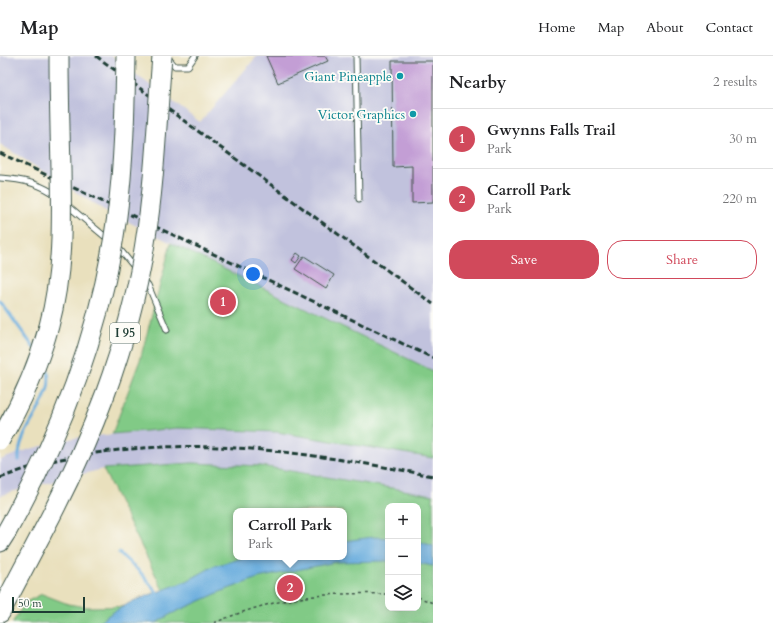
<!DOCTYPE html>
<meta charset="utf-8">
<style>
body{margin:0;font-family:Cardo,serif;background:#f2f2f2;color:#202124}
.controls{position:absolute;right:12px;bottom:12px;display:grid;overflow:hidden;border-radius:8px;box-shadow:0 4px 16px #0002}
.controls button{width:36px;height:36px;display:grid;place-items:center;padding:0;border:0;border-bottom:1px solid #e0e0e0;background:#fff;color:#202124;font:20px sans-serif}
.scale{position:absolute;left:12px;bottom:10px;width:73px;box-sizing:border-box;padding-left:4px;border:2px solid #1f3d34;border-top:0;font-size:11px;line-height:14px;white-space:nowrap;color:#1f3d34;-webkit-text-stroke:3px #fdfcf7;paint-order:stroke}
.you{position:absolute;left:253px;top:218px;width:14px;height:14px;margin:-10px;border:3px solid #fff;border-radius:50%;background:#1a73e8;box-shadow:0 0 0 6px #1a73e833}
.badge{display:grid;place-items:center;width:26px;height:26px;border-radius:50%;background:#d1495b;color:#fff;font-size:13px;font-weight:700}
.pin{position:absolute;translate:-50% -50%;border:2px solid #fff;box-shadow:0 1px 4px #0006}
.popup{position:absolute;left:233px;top:452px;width:114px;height:52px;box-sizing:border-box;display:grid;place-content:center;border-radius:8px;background:#fff;filter:drop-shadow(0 1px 3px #0005);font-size:13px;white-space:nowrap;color:#757577}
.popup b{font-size:15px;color:#202124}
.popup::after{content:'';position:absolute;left:50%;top:100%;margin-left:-8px;border:8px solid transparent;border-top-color:#fff}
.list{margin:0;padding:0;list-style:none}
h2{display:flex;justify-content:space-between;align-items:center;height:52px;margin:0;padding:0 16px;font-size:17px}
h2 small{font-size:13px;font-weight:400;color:#757577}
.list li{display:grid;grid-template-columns:26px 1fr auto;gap:12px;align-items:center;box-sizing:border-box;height:60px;padding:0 16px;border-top:1px solid #e0e0e0}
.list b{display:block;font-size:15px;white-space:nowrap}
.list p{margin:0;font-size:13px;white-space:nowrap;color:#757577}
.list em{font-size:13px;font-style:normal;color:#757577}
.actions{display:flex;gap:8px;padding:12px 16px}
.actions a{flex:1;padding:9px 0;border:1px solid #d1495b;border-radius:16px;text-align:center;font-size:14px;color:#d1495b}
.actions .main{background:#d1495b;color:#fff}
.icon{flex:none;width:22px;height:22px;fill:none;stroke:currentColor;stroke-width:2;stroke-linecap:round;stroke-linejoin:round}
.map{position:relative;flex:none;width:433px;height:567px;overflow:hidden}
header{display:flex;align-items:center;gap:24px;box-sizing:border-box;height:56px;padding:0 20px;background:#fff;border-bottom:1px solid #e0e0e0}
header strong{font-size:19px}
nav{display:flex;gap:22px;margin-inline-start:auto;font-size:14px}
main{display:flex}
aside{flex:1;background:#fff}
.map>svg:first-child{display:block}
.industrial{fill:#c1c2dd}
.green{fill:#81ca86;stroke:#50845d;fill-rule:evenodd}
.water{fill:#67acdd;stroke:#437488}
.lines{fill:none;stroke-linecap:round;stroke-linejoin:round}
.stream{stroke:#67acdd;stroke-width:3}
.building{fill:#c39ed5}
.service-casing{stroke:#3d5549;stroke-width:7}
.motorway-casing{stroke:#3d5549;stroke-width:21}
.path{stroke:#3d5549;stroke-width:1.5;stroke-dasharray:3 3;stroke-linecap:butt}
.service{stroke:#fff;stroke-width:5}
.motorway{stroke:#fff;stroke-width:19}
.rail{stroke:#1f3d34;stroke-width:3;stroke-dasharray:6 3;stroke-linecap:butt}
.motorway-bridge-casing{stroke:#3d5549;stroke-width:21;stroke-linecap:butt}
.motorway-bridge{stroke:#fff;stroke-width:19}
.culture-dot{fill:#0f9aa8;stroke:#fdfcf7;stroke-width:1.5}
.labels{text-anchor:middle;stroke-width:3.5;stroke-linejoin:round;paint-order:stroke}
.shield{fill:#fdfcf7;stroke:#62766e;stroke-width:1}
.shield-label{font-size:12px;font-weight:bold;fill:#1f3d34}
.culture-label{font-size:13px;fill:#0d838f;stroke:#fdfcf7;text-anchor:end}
</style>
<header>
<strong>Map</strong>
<nav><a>Home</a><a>Map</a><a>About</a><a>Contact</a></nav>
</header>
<main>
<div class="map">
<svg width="433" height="567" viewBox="0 0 433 567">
<rect width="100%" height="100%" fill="#fdfcf7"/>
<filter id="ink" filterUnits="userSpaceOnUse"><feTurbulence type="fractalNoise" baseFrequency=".025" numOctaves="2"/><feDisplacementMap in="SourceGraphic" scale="8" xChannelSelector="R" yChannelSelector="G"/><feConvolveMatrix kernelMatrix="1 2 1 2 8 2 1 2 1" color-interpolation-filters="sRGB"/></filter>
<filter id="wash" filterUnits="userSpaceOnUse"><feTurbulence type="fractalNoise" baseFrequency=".012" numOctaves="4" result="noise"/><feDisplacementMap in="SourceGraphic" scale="16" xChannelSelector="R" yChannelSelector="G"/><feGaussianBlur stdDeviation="0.9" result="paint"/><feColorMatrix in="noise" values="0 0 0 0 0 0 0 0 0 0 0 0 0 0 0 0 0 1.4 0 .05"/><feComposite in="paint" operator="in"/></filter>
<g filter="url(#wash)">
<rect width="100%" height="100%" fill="#e9e0bd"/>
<path class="industrial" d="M0,0H111L200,66L257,0H433V315L104,154L0,88Z
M177,372L277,376L433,402V439L261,410L192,407L103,413L15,435L0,440V404L30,393L74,382Z"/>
<path class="green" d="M171,187L433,315V402L277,376L177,372L112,378L140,304Z
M192,407L261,410L433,439V567H12L26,546L42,538L68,548L86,551L149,550L168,544L103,413ZM388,450H418V552H388ZM236,455H344V501H236Z"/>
<path class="water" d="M373,481L388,482V505L335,506L258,522L220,536L171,558L156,567H98L110,558L133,545L187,525L214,510L246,501H344V485Z
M418,485L433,490V510L418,507Z"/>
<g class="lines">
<path class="stream" d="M0,245L34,292
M19,404C16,370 64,339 44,307
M119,497L140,516L160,540"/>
</g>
<g id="blocks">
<path class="building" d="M266,0H325L328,5L278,27Z
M392,5H433V146L412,147V110L393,111Z
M297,197L301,200L296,207L292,204Z
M304,200L334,219L326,233L295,213Z"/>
</g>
</g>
<g filter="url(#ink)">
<use href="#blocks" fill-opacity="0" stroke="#3d5549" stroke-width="1"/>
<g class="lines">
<defs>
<path id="service" d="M356,0L359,143
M168,2L175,10H188L195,0
M0,122C19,123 42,128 57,140
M66,148L109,184
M117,190L135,212
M143,223L148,229L167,274"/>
<path id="motorway" d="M0,486L7,475
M0,557L41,479"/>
</defs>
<use href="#service" class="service-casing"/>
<use href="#motorway" class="motorway-casing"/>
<path class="path" d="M418,541L433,547
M214,567C276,541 322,536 388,538"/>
<use href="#service" class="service"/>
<use href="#motorway" class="motorway"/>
<path class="rail" d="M96,0L433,248
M0,97L433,302
M0,422C20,415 40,407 61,403C190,377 306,396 433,420"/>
<defs>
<path id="motorway-bridge" d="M0,384C21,348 38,310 49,270C63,218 62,165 61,112C60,75 59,37 59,0
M7,475C62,377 102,272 117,160C124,107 125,53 126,0
M41,479C90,387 129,291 145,187C155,125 157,62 162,0"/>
</defs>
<use href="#motorway-bridge" class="motorway-bridge-casing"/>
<use href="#motorway-bridge" class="motorway-bridge"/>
</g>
</g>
<g class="culture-dot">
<circle cx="400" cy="20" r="4"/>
<circle cx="413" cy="58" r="4"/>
</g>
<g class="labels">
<rect class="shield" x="110" y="267" width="30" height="20" rx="3"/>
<g class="shield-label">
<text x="125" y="281">I 95</text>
</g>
<g class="culture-label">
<text x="392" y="25">Giant Pineapple</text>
<text x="405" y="63">Victor Graphics</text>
</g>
</g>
</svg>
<div class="controls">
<button>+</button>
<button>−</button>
<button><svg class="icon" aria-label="layers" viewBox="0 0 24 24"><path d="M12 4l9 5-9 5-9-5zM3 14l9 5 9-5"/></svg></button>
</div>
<div class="scale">50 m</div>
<div class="you"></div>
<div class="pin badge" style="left:223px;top:246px">1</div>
<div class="pin badge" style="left:290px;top:532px">2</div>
<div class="popup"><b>Carroll Park</b>Park</div>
</div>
<aside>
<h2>Nearby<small>2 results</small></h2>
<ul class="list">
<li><span class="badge">1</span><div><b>Gwynns Falls Trail</b><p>Park</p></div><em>30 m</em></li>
<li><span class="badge">2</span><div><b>Carroll Park</b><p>Park</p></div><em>220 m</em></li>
</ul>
<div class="actions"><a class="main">Save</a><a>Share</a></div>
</aside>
</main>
